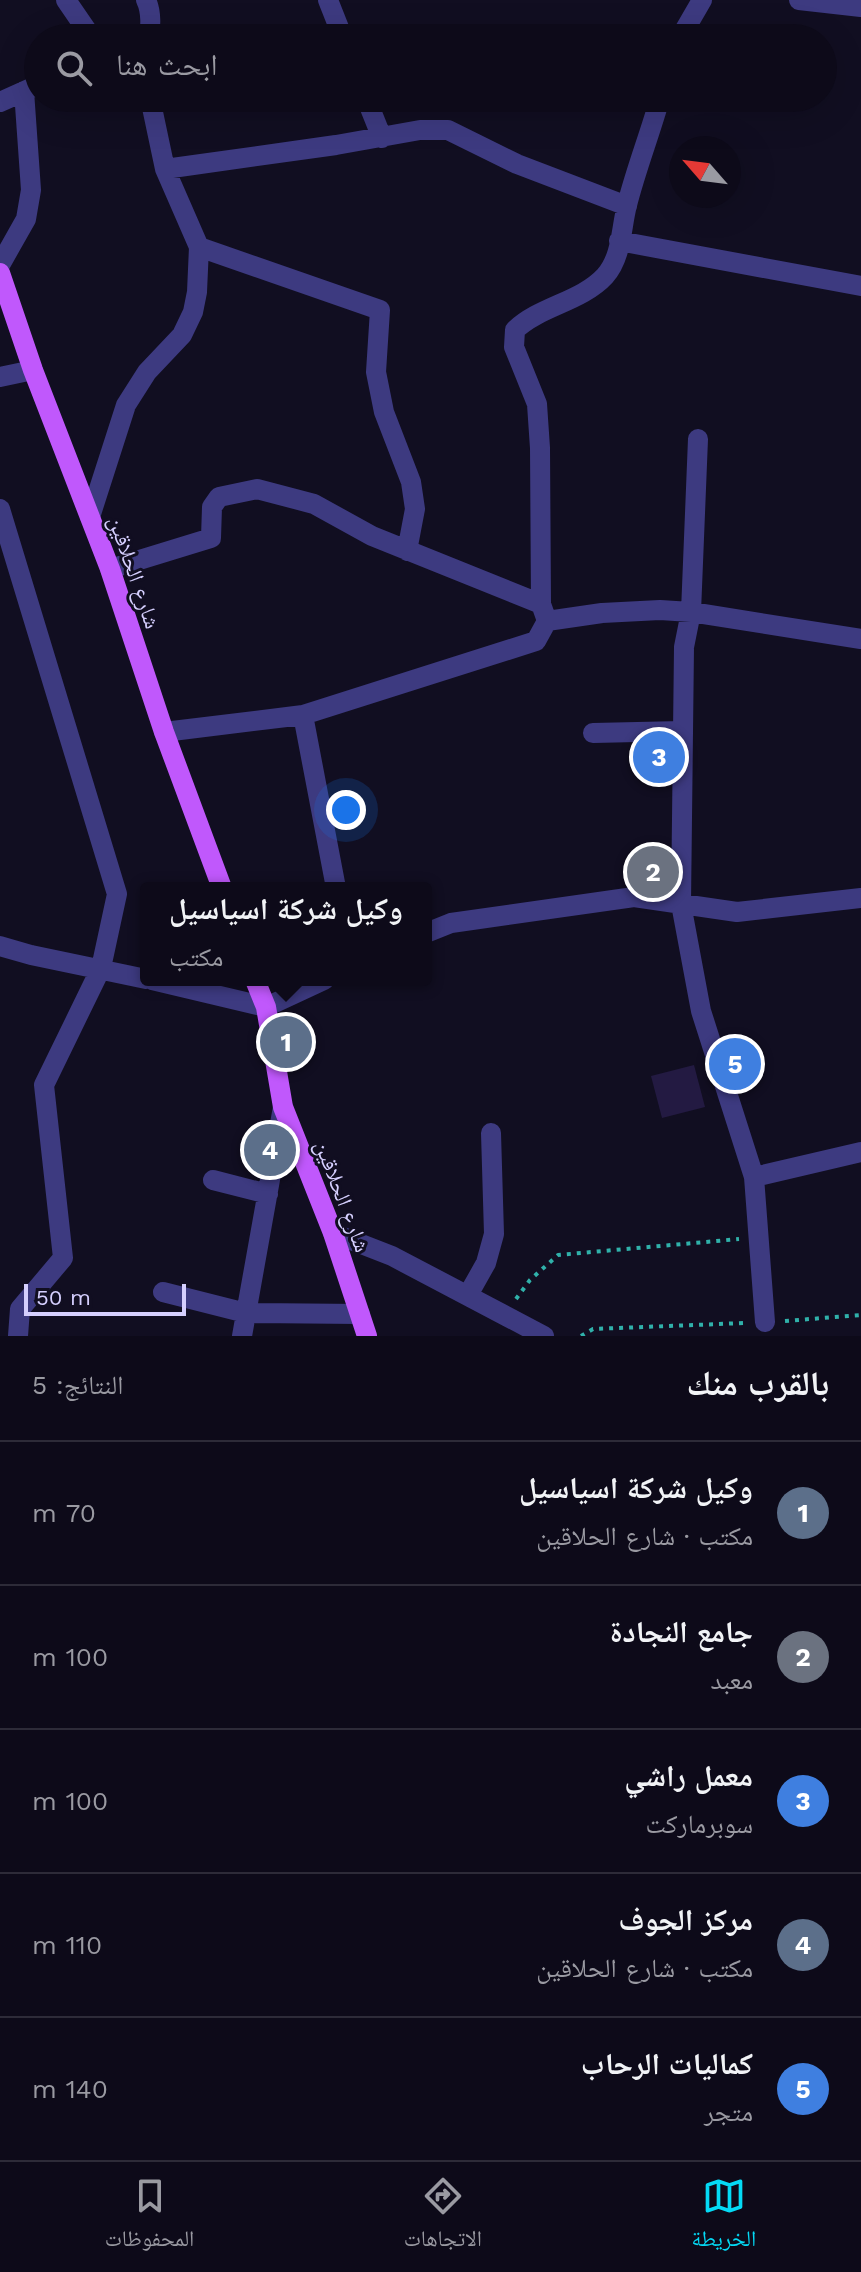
<!DOCTYPE html>
<html lang="ar">
<meta charset="utf-8">
<style>
body{margin:0;font-family:"Work Sans","Noto Naskh Arabic",sans-serif;background:#161322;color:#f1f3f6;direction:rtl}
.compass{position:absolute;left:669px;top:136px;width:72px;height:72px;border-radius:50%;background:#0d0a19;box-shadow:0 8px 32px #0002;rotate:298deg}
.scale{position:absolute;left:24px;bottom:20px;width:162px;box-sizing:border-box;padding-left:8px;border:4px solid #d5cffe;border-top:0;font-size:22px;line-height:28px;white-space:nowrap;color:#d5cffe;-webkit-text-stroke:6px #110e21;paint-order:stroke}
.you{position:absolute;left:346px;top:810px;width:28px;height:28px;margin:-20px;border:6px solid #fff;border-radius:50%;background:#1a73e8;box-shadow:0 0 0 12px #1a73e833}
.badge{display:grid;place-items:center;width:52px;height:52px;border-radius:50%;background:#04daf5;color:#fff;font-size:26px;font-weight:700}
.pin{position:absolute;translate:-50% -50%;border:4px solid #fff;box-shadow:0 2px 8px #0006}
.popup{position:absolute;left:140px;top:882px;width:292px;height:104px;box-sizing:border-box;display:grid;place-content:center;border-radius:8px;background:#0d0a19;filter:drop-shadow(0 2px 6px #0005);font-size:26px;white-space:nowrap;color:#9a9aa2}
.popup b{font-size:30px;color:#f1f3f6}
.popup::after{content:'';position:absolute;left:50%;top:100%;margin-left:-16px;border:16px solid transparent;border-top-color:#0d0a19}
.list{margin:0;padding:0;list-style:none}
h2{display:flex;justify-content:space-between;align-items:center;height:104px;margin:0;padding:0 32px;font-size:34px}
h2 small{font-size:26px;font-weight:400;color:#9a9aa2}
.list li{display:grid;grid-template-columns:52px 1fr auto;gap:24px;align-items:center;box-sizing:border-box;height:144px;padding:0 32px;border-top:2px solid #2d2b38}
.list b{display:block;font-size:30px;white-space:nowrap}
.list p{margin:0;font-size:26px;white-space:nowrap;color:#9a9aa2}
.list em{font-size:26px;font-style:normal;color:#9a9aa2}
.icon{flex:none;width:44px;height:44px;fill:none;stroke:currentColor;stroke-width:2;stroke-linecap:round;stroke-linejoin:round}
.map{position:relative;flex:none;width:861px;height:1336px;overflow:hidden;direction:ltr}
.search{position:absolute;background:#0d0a19;box-shadow:0 8px 32px #0002;left:24px;right:24px;top:24px;height:88px;display:flex;align-items:center;gap:20px;box-sizing:border-box;padding:0 28px;border-radius:44px;color:#9a9aa2;font-size:30px}
.sheet{height:824px;background:#0d0a19}
nav{display:flex;justify-content:space-around;align-items:center;box-sizing:border-box;height:112px;border-top:2px solid #2d2b38;background:#0d0a19;font-size:22px;color:#9a9aa2}
nav a{display:grid;justify-items:center;gap:4px}
nav .on{color:#04daf5}
.map>svg:first-child{display:block}
.building{fill:#231a42}
.lines{fill:none;stroke-linecap:round;stroke-linejoin:round}
.path{stroke:#30b1aa;stroke-width:4;stroke-dasharray:4 6;stroke-linecap:butt}
.minor{stroke:#3d3a80;stroke-width:20}
.major{stroke:#c058fc;stroke-width:20}
.labels{text-anchor:middle;stroke-width:6;stroke-linejoin:round;paint-order:stroke}
.street-label{font-size:22px;fill:#d5cffe;stroke:#110e21}
</style>
<div class="map">
<svg width="861" height="1336" viewBox="0 0 861 1336">
<rect width="100%" height="100%" fill="#110e21"/>
<path class="building" d="M694,1065L705,1107L662,1118L651,1076Z"/>
<g class="lines">
<path class="path" d="M516,1299L530,1280L558,1255L739,1239
M785,1321L861,1315
M581,1336L593,1329L744,1323"/>
<path class="minor" d="M66,0L92,38
M146,0C151,10 152,29 147,38
M328,0L343,38
M799,0L861,7
M680,38L702,0
M366,98L382,138
M0,102L38,85
M165,169L336,145L420,130H448L517,164L627,206
M619,241L861,286
M199,247L380,310L376,372L384,412L411,482L415,509L407,551
M0,265L26,219L31,190L24,91
M0,377L33,370
M698,439L691,612L684,647L681,904L701,1011L754,1177L765,1322
M0,509L117,894L101,968L44,1085L63,1258L20,1309L18,1336
M90,517L126,405L147,372L182,335L193,312L197,292L199,247L165,169L150,98
M110,569L211,538L212,507L219,497L257,489L314,504L372,536L541,604
M547,621L541,604L540,448L537,404L514,347L515,330C540,306 581,302 605,276C622,257 621,228 627,205C636,169 650,134 660,98
M303,715L336,888
M164,732L303,715L536,641L547,621L602,613L660,610L691,612L861,639
M593,733L682,731
M426,933L451,923L634,897L737,912L861,898
M0,946L31,955L146,979
M152,980L266,1007L324,980
M754,1177L861,1152
M213,1180L268,1194
M333,1233L392,1256L544,1336
M163,1292L246,1313L360,1314
M468,1295L486,1263L494,1234L491,1133
M242,1336L283,1107"/>
<path class="major" d="M0,273L33,370L110,569L164,732L222,888
M255,980L266,1007L283,1107L333,1233L367,1336"/>
</g>
<g class="labels">
<g class="street-label">
<text transform="translate(135 572) rotate(71)" y="8">شارع الحلاقين</text>
<text transform="translate(343 1196) rotate(69)" y="8">شارع الحلاقين</text>
</g>
</g>
</svg>
<svg class="compass" viewBox="-18 -18 36 36"><path d="M0-13l5 13h-10z" fill="#e53935"/><path d="M0 13l5-13h-10z" fill="#9a9aa2"/></svg>
<div class="scale">50 m</div>
<div class="you"></div>
<div class="pin badge" style="left:286px;top:1042px;background:#5c6f8a">1</div>
<div class="popup"><b>وكيل شركة اسياسيل</b>مكتب</div>
<div class="pin badge" style="left:653px;top:872px;background:#6b7280">2</div>
<div class="pin badge" style="left:659px;top:757px;background:#3f7fe0">3</div>
<div class="pin badge" style="left:270px;top:1150px;background:#5c6f8a">4</div>
<div class="pin badge" style="left:735px;top:1064px;background:#3f7fe0">5</div>
<div class="search"><svg class="icon" aria-label="search" viewBox="0 0 24 24"><circle cx="10" cy="10" r="6"/><path d="M15 15l6 6"/></svg>ابحث هنا</div>
</div>
<section class="sheet">
<h2>بالقرب منك<small>النتائج: 5</small></h2>
<ul class="list">
<li><span class="badge" style="background:#5c6f8a">1</span><div><b>وكيل شركة اسياسيل</b><p>مكتب · شارع الحلاقين</p></div><em>70 m</em></li>
<li><span class="badge" style="background:#6b7280">2</span><div><b>جامع النجادة</b><p>معبد</p></div><em>100 m</em></li>
<li><span class="badge" style="background:#3f7fe0">3</span><div><b>معمل راشي</b><p>سوبرماركت</p></div><em>100 m</em></li>
<li><span class="badge" style="background:#5c6f8a">4</span><div><b>مركز الجوف</b><p>مكتب · شارع الحلاقين</p></div><em>110 m</em></li>
<li><span class="badge" style="background:#3f7fe0">5</span><div><b>كماليات الرحاب</b><p>متجر</p></div><em>140 m</em></li>
</ul>
</section>
<nav>
<a class="on"><svg class="icon" aria-label="map" viewBox="0 0 24 24"><path d="M3 6l6-2 6 2 6-2v14l-6 2-6-2-6 2zM9 4v14M15 6v14"/></svg>الخريطة</a>
<a><svg class="icon" aria-label="directions" viewBox="0 0 24 24"><path d="M12 3l9 9-9 9-9-9zM9 14v-3h6M13 9l2 2-2 2"/></svg>الاتجاهات</a>
<a><svg class="icon" aria-label="saved" viewBox="0 0 24 24"><path d="M7 4h10v16l-5-4-5 4z"/></svg>المحفوظات</a>
</nav>
